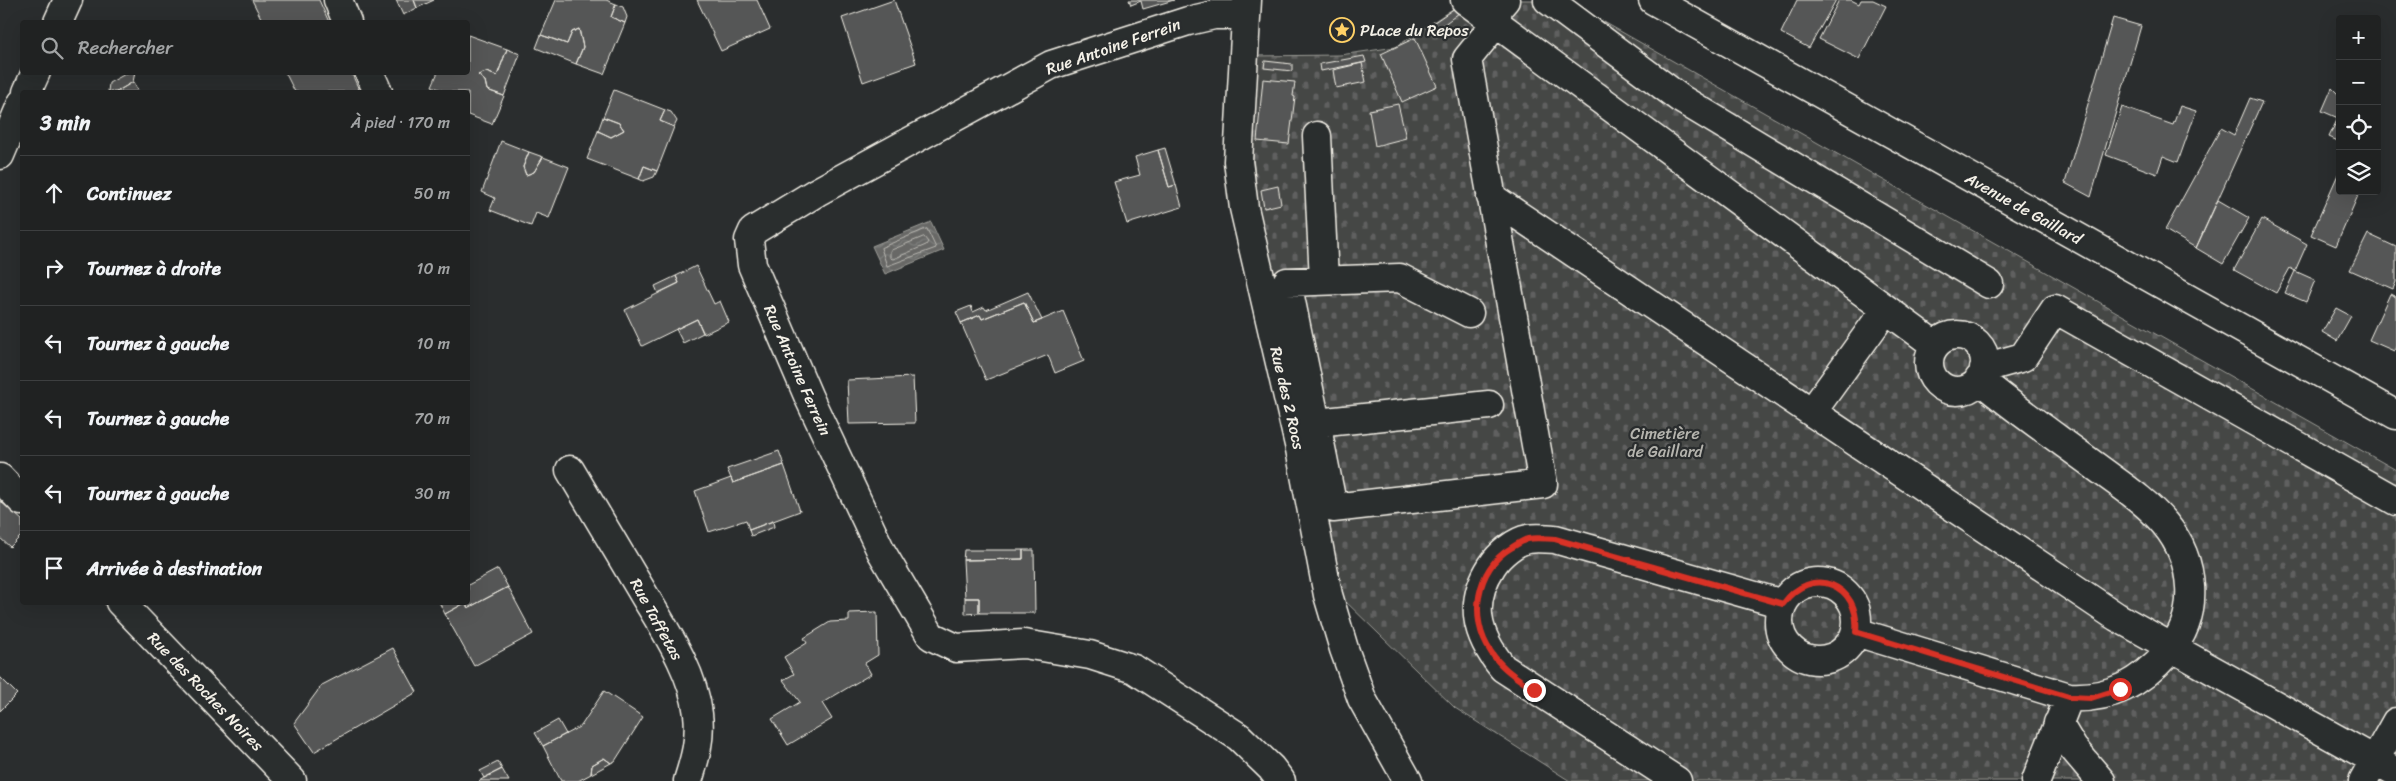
<!DOCTYPE html>
<html lang="fr">
<meta charset="utf-8">
<style>
body{margin:0;font-family:Sriracha,sans-serif;background:#2d2f2f;color:#f1f3f6}
.controls{position:absolute;right:15px;top:15px;display:grid;overflow:hidden;border-radius:5px;box-shadow:0 5px 20px #0002}
.controls button{width:45px;height:45px;display:grid;place-items:center;padding:0;border:0;border-bottom:1px solid #3d3f40;background:#202222;color:#f1f3f6;font:25px sans-serif}
.stop{position:absolute;width:15px;height:15px;margin:-11px;border:4px solid #d93025;border-radius:50%;background:#fff}
.stop.end{background:#d93025;border-color:#fff;box-shadow:0 1px 5px #0008}
.list{margin:0;padding:0;list-style:none}
h2{display:flex;justify-content:space-between;align-items:center;height:65px;margin:0;padding:0 20px;font-size:21px}
h2 small{font-size:16px;font-weight:400;color:#a2a4a5}
.list li{display:grid;grid-template-columns:32px 1fr auto;gap:15px;align-items:center;box-sizing:border-box;height:75px;padding:0 20px;border-top:1px solid #3d3f40}
.list b{display:block;font-size:19px;white-space:nowrap}
.list em{font-size:16px;font-style:normal;color:#a2a4a5}
.icon{flex:none;width:28px;height:28px;fill:none;stroke:currentColor;stroke-width:2;stroke-linecap:round;stroke-linejoin:round}
.map{position:relative;flex:none;width:2396px;height:781px;overflow:hidden}
.search{position:absolute;background:#202222;box-shadow:0 5px 20px #0002;left:20px;top:20px;width:450px;height:55px;display:flex;align-items:center;gap:12px;box-sizing:border-box;padding:0 18px;border-radius:5px;color:#a2a4a5;font-size:19px}
.panel{position:absolute;background:#202222;box-shadow:0 5px 20px #0002;left:20px;top:90px;width:450px;height:515px;border-radius:5px}
.map>svg:first-child{display:block}
.cemetery{fill:url(#cemetery-stones);stroke:#9c9c96}
.water{fill:url(#water-waves);stroke:#9f9f9a}
.lines{fill:none;stroke-linecap:round;stroke-linejoin:round}
.shore{stroke:#bcbab4;stroke-width:1}
.building{fill:#555756;stroke:#f4f1e8}
.minor-casing{stroke:#f4f1e8;stroke-width:31}
.major-casing{stroke:#f4f1e8;stroke-width:31}
.minor{stroke:#2a2d2e;stroke-width:28}
.major{stroke:#2a2d2e;stroke-width:28}
.route{stroke:#d93025;stroke-width:6}
.labels{text-anchor:middle;stroke-width:4.5;stroke-linejoin:round;paint-order:stroke}
.poi-label{font-size:16px;fill:#f4f1e8;stroke:#2a2d2e;text-anchor:start}
.street-label{font-size:16px;fill:#f4f1e8;stroke:#2a2d2e}
.park-label{font-size:16px;fill:#b6b5af;stroke:#2a2d2e}
</style>
<div class="map">
<svg width="2396" height="781" viewBox="0 0 2396 781">
<defs>
<pattern id="cemetery-stones" width="16" height="16" patternUnits="userSpaceOnUse" patternTransform="scale(1.25)"><rect width="16" height="16" fill="#444645"/><path d="M2 7V4a2 2 0 0 1 4 0v3zM10 15v-3a2 2 0 0 1 4 0v3z" fill="#606160"/></pattern>
<pattern id="water-waves" width="16" height="10" patternUnits="userSpaceOnUse" patternTransform="scale(1.25)"><rect width="16" height="10" fill="#676866"/><path d="M0 5q4-4 8 0t8 0" fill="none" stroke="#7d7e7c"/></pattern>
</defs>
<rect width="100%" height="100%" fill="#2a2d2e"/>
<filter id="ink" filterUnits="userSpaceOnUse"><feTurbulence type="fractalNoise" baseFrequency=".02" numOctaves="2"/><feDisplacementMap in="SourceGraphic" scale="10" xChannelSelector="R" yChannelSelector="G"/><feConvolveMatrix kernelMatrix="1 2 1 2 8 2 1 2 1" color-interpolation-filters="sRGB"/></filter>
<g filter="url(#ink)">
<path class="cemetery" d="M1461,0H1565L2396,470V781H1570L1455,708L1341,597L1298,373L1258,207L1251,136L1255,56L1340,55L1396,47L1454,8Z"/>
<path class="water" d="M931,222L944,250L885,274L872,246Z"/>
<g class="lines">
<path class="shore" d="M927,229L936,248L887,266L881,248Z
M924,237L928,242L926,245L893,259L890,258V251Z"/>
</g>
<path class="building" d="M252,0H319L329,22H263Z
M396,0H414L417,8L403,15Z
M414,0H434L417,8Z
M556,0H606L616,4L611,17L625,23L604,74L576,64L583,47L579,29L572,32L567,44L541,35Z
M697,0H757L770,29L721,51Z
M894,0L916,63L863,82L842,18Z
M1129,0H1174L1143,9L1141,1L1131,5Z
M1797,0H1836L1809,48L1781,33Z
M1839,0H1851L1859,4L1861,0H1873L1886,6L1859,59L1819,39Z
M616,4L623,7L627,17L625,23L611,17Z
M1455,8L1459,13L1431,34L1427,27Z
M2113,18L2141,26L2091,197L2065,183Z
M579,29L583,47L576,64L536,48L541,35L567,44L572,32Z
M468,35L507,49L497,76L486,72L478,75L485,81L487,90L504,96L492,124L468,115V92H446L432,86L438,72H468Z
M1415,38L1437,86L1402,102L1381,54Z
M507,49L520,54L504,96L487,90L485,81L478,75L486,72L497,76Z
M1364,56L1366,62L1321,71L1320,64Z
M1265,61L1292,64V71L1264,68Z
M1362,63L1366,82L1336,88L1333,70Z
M129,72H135L133,82L116,92H108L109,83Z
M285,72H351L360,92H295Z
M1263,79L1295,82L1293,96L1295,97L1289,144L1257,141Z
M133,82L139,92H116Z
M2332,88L2340,96V142L2329,137L2338,118L2322,111Z
M614,90L665,110L660,121L674,127L657,171L644,166L639,179L587,159L598,131L611,137L624,130L619,123L603,117Z
M2250,98L2262,102L2196,248L2165,230L2221,128L2234,135Z
M1398,104L1406,138L1375,146L1369,110Z
M2180,106L2196,111L2178,162L2163,156L2157,174L2106,155L2122,107L2173,125Z
M665,110L671,112L677,121L674,127L660,121Z
M603,117L619,123L624,130L611,137L598,131Z
M501,141L529,152L523,167L526,175L534,172L543,157L569,167L549,218L536,213L531,226L490,210L495,198L482,192Z
M1165,148L1176,185L1169,187L1158,150Z
M1158,150L1169,187L1176,185L1182,207L1127,224L1114,182L1140,175L1135,157Z
M529,152L543,157L534,172L526,175L523,167Z
M644,166L657,171L654,177L643,181L639,179Z
M2340,170V191H2360L2336,246L2311,235Z
M1278,186L1281,204L1264,208L1261,190Z
M2218,200L2249,218L2223,264L2196,248Z
M2262,219L2307,244L2295,271L2290,268L2276,293L2234,270Z
M2368,234L2396,247V282L2393,289L2350,270Z
M696,266L714,304L720,301L729,322L704,334L697,319L642,346L625,310L679,283L676,276Z
M2295,271L2315,280L2306,302L2285,293Z
M676,276L679,283L658,293L655,286Z
M1028,292L1042,320L1034,323L1024,302L982,319L980,315L961,323L956,312L971,306L973,312L984,307L986,310Z
M2390,294L2396,297V346L2394,351L2369,340Z
M1024,302L1034,323L1063,311L1084,361L1055,373L1048,355L986,380L961,323L980,315L982,319Z
M2336,308L2351,316L2337,341L2322,332Z
M697,319L703,333L683,343L676,329Z
M913,377L915,423L849,424L847,380Z
M779,451L784,465L733,483L727,469Z
M784,465L800,511L749,530L746,520L709,532L695,491L731,478L733,483Z
M0,501L22,520V535L10,547L0,538Z
M773,521L774,527L751,536L749,530Z
M964,550H1023V559L963,560Z
M1023,550H1034L1035,613H979V598H965L963,560L1023,559Z
M498,569L508,587L468,608L465,603L445,614L439,602H468V585Z
M508,587L533,634L474,666L445,614L465,603L468,608Z
M965,598H979V613L965,614Z
M877,612L878,655L865,663L871,674L822,703L832,719L788,745L772,719L800,702L783,680L794,674L784,657L807,643L804,638L830,622L849,621V613Z
M393,648L417,692L314,752L294,723L322,685Z
M0,677L17,694L0,711Z
M604,691L643,717L615,761L611,763L604,758L592,765L591,774L578,781H561L543,746L581,726Z
M558,720L566,734L543,746L535,733Z
M604,758L611,763L591,774L592,765Z
M498,762L502,769L484,778L480,771Z
M502,769L509,781H479L484,778Z"/>
<g class="lines">
<defs>
<path id="minor" d="M338,0L347,22
M1247,0L1238,161L1244,208L1300,449L1328,595L1344,649L1362,699L1408,781
M1465,0L1496,23L1498,8L1505,0
M1548,0L1681,99L1989,284
M1653,0L2396,415
M1246,15H1214L1188,21L1051,65L817,192L753,231L749,240L752,265L809,398L881,551L931,636L956,648L1024,644L1090,655L1134,669L1239,737L1271,768L1281,781
M369,72L378,92
M1317,136L1324,280
M1491,197L2117,617L2396,772
M1929 363a28 28 0 1 1 56 0a28 28 0 1 1-56 0Z
M1984,368L2023,357L2055,309L2396,501
M1489,405L1316,423L1333,508L1543,484L1467,59L1496,23L1935,345
M1812,412L1886,309
M1316,423L1287,282L1400,278L1469,313
M570,470C593,509 616,548 640,588C662,626 693,669 698,714C701,738 695,759 688,781
M0,478L22,501
M1779 621a39 39 0 1 1 78 0a39 39 0 1 1-78 0Z
M120,602L292,781
M1856,632L2069,697C2112,699 2139,684 2168,652C2201,616 2195,560 2165,524C2145,500 2119,484 2095,466C2056,437 2016,410 1979,379
M2058,723L2073,748L2101,781
M1677,781L1503,668C1476,635 1468,603 1492,566C1499,555 1515,541 1528,539C1537,537 1547,539 1555,539L1783,604
M2036,781L2069,697
M2363,781L2396,722"/>
<path id="major" d="M58,22L68,0
M27,92L36,72
M0,155L22,103"/>
</defs>
<use href="#minor" class="minor-casing"/>
<use href="#major" class="major-casing"/>
<use href="#minor" class="minor"/>
<use href="#major" class="major"/>
</g>
</g>
<g class="lines" filter="url(#ink)">
<path class="route" d="M1534,690C1518,678 1502,669 1491,652C1468,619 1476,568 1511,548C1516,545 1523,540 1528,539C1537,537 1547,539 1555,539L1783,604C1811,564 1861,584 1856,632L2069,697L2091,698L2120,689"/>
</g>
<defs>
<symbol id="sight-ring" viewBox="-11 -11 22 22"><circle r="9.5" fill="#2a2d2e" stroke="#ffd166" stroke-width="1.5"/><path d="M0-6L1.8-2.2L6-1.7L2.9 1.2L3.7 5.4L0 3.3L-3.7 5.4L-2.9 1.2L-6-1.7L-1.8-2.2Z" fill="#ffd166"/></symbol>
</defs>
<g fill-rule="evenodd">
<use href="#sight-ring" x="1328" y="16" width="28" height="28"/>
</g>
<g class="labels">
<g class="poi-label">
<text x="1360" y="36">PLace du Repos</text>
</g>
<g class="street-label">
<text transform="translate(1113 46) rotate(-19)" y="6">Rue Antoine Ferrein</text>
<text transform="translate(2024 208) rotate(29)" y="6">Avenue de Gaillard</text>
<text transform="translate(798 370) rotate(66)" y="6">Rue Antoine Ferrein</text>
<text transform="translate(1288 398) rotate(77)" y="6">Rue des 2 Rocs</text>
<text transform="translate(657 619) rotate(61)" y="6">Rue Taffetas</text>
<text transform="translate(206 691) rotate(46)" y="6">Rue des Roches Noires</text>
</g>
<g class="park-label">
<text x="1665" y="439">Cimetière<tspan x="1665" dy="18">de Gaillard</tspan></text>
</g>
</g>
</svg>
<div class="controls">
<button>+</button>
<button>−</button>
<button><svg class="icon" aria-label="locate" viewBox="0 0 24 24"><circle cx="12" cy="12" r="6"/><path d="M12 2v4M12 18v4M2 12h4M18 12h4"/></svg></button>
<button><svg class="icon" aria-label="layers" viewBox="0 0 24 24"><path d="M12 4l9 5-9 5-9-5zM3 14l9 5 9-5"/></svg></button>
</div>
<div class="stop" style="left:2120px;top:689px"></div>
<div class="stop end" style="left:1534px;top:690px"></div>
<div class="search"><svg class="icon" aria-label="search" viewBox="0 0 24 24"><circle cx="10" cy="10" r="6"/><path d="M15 15l6 6"/></svg>Rechercher</div>
<section class="panel">
<h2>3 min<small>À pied · 170 m</small></h2>
<ul class="list">
<li><svg class="icon" aria-label="ahead" viewBox="0 0 24 24"><path d="M12 20V5M6 11l6-6 6 6"/></svg><div><b>Continuez</b></div><em>50 m</em></li>
<li><svg class="icon" aria-label="right" viewBox="0 0 24 24"><path d="M7 20v-9h11M14 6l5 5-5 5"/></svg><div><b>Tournez à droite</b></div><em>10 m</em></li>
<li><svg class="icon" aria-label="left" viewBox="0 0 24 24"><path d="M17 20v-9H6M10 6l-5 5 5 5"/></svg><div><b>Tournez à gauche</b></div><em>10 m</em></li>
<li><svg class="icon" aria-label="left" viewBox="0 0 24 24"><path d="M17 20v-9H6M10 6l-5 5 5 5"/></svg><div><b>Tournez à gauche</b></div><em>70 m</em></li>
<li><svg class="icon" aria-label="left" viewBox="0 0 24 24"><path d="M17 20v-9H6M10 6l-5 5 5 5"/></svg><div><b>Tournez à gauche</b></div><em>30 m</em></li>
<li><svg class="icon" aria-label="arrive" viewBox="0 0 24 24"><path d="M6 21V4h12l-3 4 3 4H6"/></svg><div><b>Arrivée à destination</b></div></li>
</ul>
</section>
</div>
